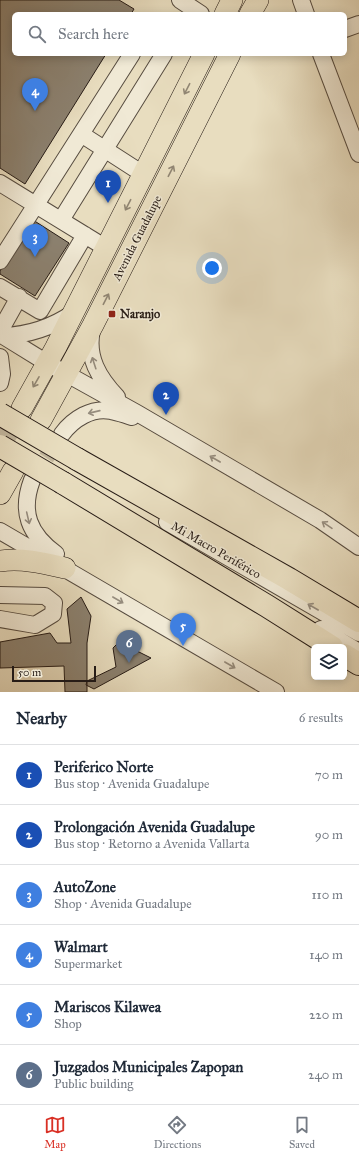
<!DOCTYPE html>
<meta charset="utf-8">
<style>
body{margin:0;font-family:"IM FELL Great Primer",serif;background:#f2f2f3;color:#1f2937}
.controls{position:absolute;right:12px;bottom:12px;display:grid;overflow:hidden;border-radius:6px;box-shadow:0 2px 10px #0003}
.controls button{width:36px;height:36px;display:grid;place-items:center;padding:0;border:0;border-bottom:1px solid #e0e1e3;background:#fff;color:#1f2937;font:20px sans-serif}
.scale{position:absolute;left:12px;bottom:10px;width:84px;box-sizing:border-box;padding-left:4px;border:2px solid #271c16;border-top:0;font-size:11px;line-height:14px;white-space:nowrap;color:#271c16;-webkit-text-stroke:3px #f0e9d5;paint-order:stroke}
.you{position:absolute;left:212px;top:268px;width:14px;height:14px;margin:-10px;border:3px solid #fff;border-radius:50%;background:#1a73e8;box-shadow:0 0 0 6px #1a73e833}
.badge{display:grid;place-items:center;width:26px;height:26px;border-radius:50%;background:#d93025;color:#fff;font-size:13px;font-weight:700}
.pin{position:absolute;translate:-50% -33px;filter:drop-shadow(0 1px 2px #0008)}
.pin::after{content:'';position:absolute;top:21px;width:14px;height:12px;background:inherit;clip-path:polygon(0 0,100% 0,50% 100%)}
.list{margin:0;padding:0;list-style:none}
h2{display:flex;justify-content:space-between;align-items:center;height:52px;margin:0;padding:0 16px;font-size:17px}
h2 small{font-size:13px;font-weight:400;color:#747a83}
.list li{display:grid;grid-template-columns:26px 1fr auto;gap:12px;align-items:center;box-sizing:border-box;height:60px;padding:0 16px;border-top:1px solid #e0e1e3}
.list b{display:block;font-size:15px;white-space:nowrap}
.list p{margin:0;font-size:13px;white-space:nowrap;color:#747a83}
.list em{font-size:13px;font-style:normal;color:#747a83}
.icon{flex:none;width:22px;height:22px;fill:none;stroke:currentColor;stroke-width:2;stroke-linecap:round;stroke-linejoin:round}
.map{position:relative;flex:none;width:359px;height:692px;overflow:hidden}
.search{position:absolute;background:#fff;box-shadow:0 2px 10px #0003;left:12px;right:12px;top:12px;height:44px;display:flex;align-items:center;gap:10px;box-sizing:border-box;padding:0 14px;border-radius:6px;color:#747a83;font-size:15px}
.sheet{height:412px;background:#fff}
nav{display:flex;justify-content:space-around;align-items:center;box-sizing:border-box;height:56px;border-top:1px solid #e0e1e3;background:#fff;font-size:11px;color:#747a83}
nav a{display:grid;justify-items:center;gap:2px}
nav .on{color:#d93025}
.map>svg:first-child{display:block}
.building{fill:#8b806e;stroke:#271c16}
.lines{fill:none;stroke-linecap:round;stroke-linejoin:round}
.minor-tunnel{stroke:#c1b69d;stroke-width:16;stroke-dasharray:16 8;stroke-linecap:butt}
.major-tunnel{stroke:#c1b69d;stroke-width:21;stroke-dasharray:21 10;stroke-linecap:butt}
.minor-casing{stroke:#574c40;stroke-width:18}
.major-casing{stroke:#271c16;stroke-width:22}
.highway-casing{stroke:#271c16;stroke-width:24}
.minor{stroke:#f0e9d5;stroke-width:16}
.major{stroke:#e8ddbf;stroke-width:21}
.highway{stroke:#e8ddbf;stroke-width:22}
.highway-bridge-casing{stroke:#271c16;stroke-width:24;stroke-linecap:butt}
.highway-bridge{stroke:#e8ddbf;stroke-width:22}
.oneway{stroke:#918673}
.oneway2{stroke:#968d7f}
.poi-dot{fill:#8f2418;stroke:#f0e9d5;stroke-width:1.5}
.labels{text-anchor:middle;stroke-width:3;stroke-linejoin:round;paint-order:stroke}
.street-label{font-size:12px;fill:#271c16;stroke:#f0e9d5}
.poi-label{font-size:12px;font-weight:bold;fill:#271c16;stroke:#f0e9d5;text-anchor:start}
</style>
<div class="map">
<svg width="359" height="692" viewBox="0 0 359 692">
<rect width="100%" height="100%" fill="#e8ddbf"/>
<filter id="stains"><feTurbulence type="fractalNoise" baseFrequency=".005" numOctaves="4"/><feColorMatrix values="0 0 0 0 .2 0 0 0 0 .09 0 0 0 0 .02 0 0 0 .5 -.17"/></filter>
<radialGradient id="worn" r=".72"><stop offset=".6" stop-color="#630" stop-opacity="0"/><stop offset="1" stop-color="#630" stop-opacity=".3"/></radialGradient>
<path class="building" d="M0,0H119L134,9L131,14H14V54H106L25,184L0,168Z
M33,220L69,243L35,296L0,274V271Z
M81,597L91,616L87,643V692H65L64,666L0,668V642L50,633L57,643H71L67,609Z
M119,642L151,658L94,689L86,685L87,681L116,667L113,648Z"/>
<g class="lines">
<path class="minor-tunnel" d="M33,478L60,437"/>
<path class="major-tunnel" d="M0,446L22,408
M13,471L41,420"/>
<defs>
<path id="minor" d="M180,0L201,14
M301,0L306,14
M345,29L359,24
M321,54L359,154
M81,134L143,174
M0,183L106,248
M61,220L164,54
M0,261L132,54
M0,287L40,311L85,235
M92,330C86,357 99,378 117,397
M0,331L19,297
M0,334L47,363L137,413L320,520L359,547
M3,336C29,335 51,328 73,313
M0,357L2,374L0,383
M62,434C73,419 92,407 111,411C118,412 125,415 132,417
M32,480C20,512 29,534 56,554
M167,522L359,633
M0,531L276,692
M0,595L45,596L54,603L53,614L35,625L0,619
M321,629L359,652"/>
<path id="major" d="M225,14L232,0
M250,14L258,0
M22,408L56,347L204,54
M41,420L93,325L230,54
M0,494L13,471
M0,561C23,558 43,563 65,568"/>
<path id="highway" d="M77,459L289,579L359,621
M63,483L267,606L332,647
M344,655L359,664"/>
</defs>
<use href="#minor" class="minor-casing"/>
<use href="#major" class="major-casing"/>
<use href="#highway" class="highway-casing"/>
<use href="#minor" class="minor"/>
<use href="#major" class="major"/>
<use href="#highway" class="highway"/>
<defs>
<path id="highway-bridge" d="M0,414L77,459
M0,446L63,483"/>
</defs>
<use href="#highway-bridge" class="highway-bridge-casing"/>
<use href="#highway-bridge" class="highway-bridge"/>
</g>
<defs><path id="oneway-shaft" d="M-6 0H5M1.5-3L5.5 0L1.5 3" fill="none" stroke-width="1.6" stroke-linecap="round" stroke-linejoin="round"/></defs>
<g class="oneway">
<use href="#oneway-shaft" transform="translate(187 89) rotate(117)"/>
<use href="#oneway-shaft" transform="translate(171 171) rotate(-63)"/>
<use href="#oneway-shaft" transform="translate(128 205) rotate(117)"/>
<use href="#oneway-shaft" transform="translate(106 299) rotate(-63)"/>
<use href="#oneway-shaft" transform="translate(36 382) rotate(120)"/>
</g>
<g class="oneway2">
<use href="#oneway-shaft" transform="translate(94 363) rotate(-108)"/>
<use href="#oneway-shaft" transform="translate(94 412) rotate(167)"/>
<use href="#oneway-shaft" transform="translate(215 459) rotate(-150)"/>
<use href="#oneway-shaft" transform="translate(28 518) rotate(77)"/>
<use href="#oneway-shaft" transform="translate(327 525) rotate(-146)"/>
<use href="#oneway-shaft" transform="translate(118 600) rotate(30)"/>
<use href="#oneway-shaft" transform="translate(313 607) rotate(-150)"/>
<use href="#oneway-shaft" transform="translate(230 665) rotate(30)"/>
</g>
<rect class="poi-dot" x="108" y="310" width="8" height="8" rx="2"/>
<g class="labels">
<g class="street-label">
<text transform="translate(137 238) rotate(-63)" y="4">Avenida Guadalupe</text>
<text transform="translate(216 550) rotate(30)" y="4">Mi Macro Periférico</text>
</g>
<g class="poi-label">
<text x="120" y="318">Naranjo</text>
</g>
</g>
<rect width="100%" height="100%" filter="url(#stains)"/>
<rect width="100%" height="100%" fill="url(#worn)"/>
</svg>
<div class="controls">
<button><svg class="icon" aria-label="layers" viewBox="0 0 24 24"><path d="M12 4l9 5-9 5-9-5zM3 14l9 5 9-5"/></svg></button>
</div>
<div class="scale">50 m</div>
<div class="you"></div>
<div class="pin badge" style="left:108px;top:203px;background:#1a4fb4">1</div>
<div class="pin badge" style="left:166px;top:415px;background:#1a4fb4">2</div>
<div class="pin badge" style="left:35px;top:257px;background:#3f7fe0">3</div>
<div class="pin badge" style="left:35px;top:111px;background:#3f7fe0">4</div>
<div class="pin badge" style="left:183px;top:646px;background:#3f7fe0">5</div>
<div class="pin badge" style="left:129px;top:663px;background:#5c6f8a">6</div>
<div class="search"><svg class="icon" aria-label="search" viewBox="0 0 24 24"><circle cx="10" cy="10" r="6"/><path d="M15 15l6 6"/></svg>Search here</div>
</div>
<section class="sheet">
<h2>Nearby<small>6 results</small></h2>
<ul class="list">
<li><span class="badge" style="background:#1a4fb4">1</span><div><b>Periferico Norte</b><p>Bus stop · Avenida Guadalupe</p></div><em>70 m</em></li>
<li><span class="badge" style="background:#1a4fb4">2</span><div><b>Prolongación Avenida Guadalupe</b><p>Bus stop · Retorno a Avenida Vallarta</p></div><em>90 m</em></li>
<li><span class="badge" style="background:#3f7fe0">3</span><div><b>AutoZone</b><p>Shop · Avenida Guadalupe</p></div><em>110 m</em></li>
<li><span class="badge" style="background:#3f7fe0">4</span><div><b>Walmart</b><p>Supermarket</p></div><em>140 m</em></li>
<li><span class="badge" style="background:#3f7fe0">5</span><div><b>Mariscos Kilawea</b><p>Shop</p></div><em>220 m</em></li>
<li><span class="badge" style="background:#5c6f8a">6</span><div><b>Juzgados Municipales Zapopan</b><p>Public building</p></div><em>240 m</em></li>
</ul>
</section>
<nav>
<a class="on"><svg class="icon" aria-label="map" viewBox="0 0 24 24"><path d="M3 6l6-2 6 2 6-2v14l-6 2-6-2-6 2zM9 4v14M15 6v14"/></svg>Map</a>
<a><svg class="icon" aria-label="directions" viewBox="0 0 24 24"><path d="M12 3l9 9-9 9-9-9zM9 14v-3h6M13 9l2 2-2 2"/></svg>Directions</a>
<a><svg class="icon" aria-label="saved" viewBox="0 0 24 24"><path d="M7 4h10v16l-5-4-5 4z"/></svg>Saved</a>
</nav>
